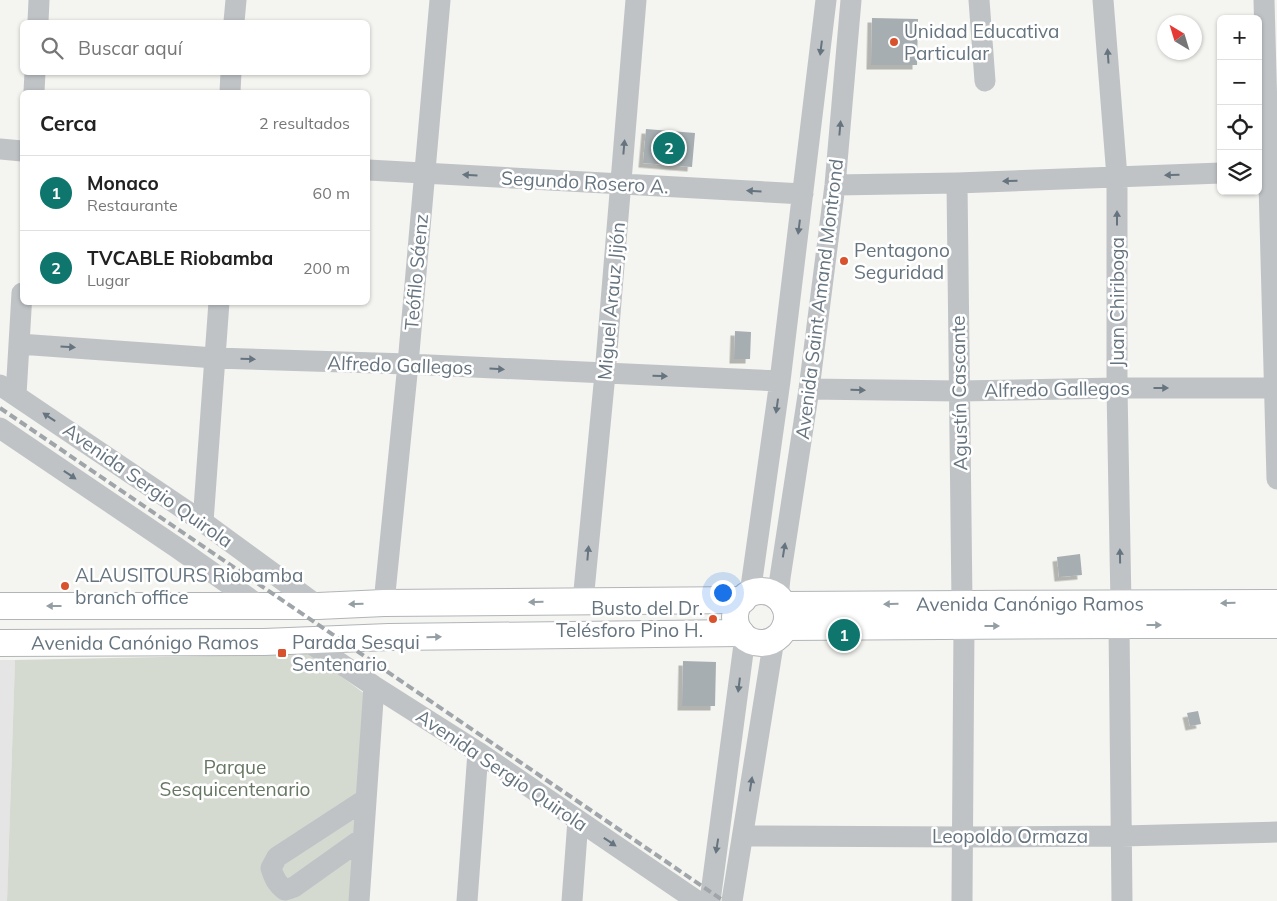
<!DOCTYPE html>
<html lang="es">
<meta charset="utf-8">
<style>
body{margin:0;font-family:Mulish,sans-serif;background:#f2f2f2;color:#222}
.controls{position:absolute;right:15px;top:15px;display:grid;overflow:hidden;border-radius:8px;box-shadow:0 1px 4px #0004}
.controls button{width:45px;height:45px;display:grid;place-items:center;padding:0;border:0;border-bottom:1px solid #e0e0e0;background:#fff;color:#222;font:25px sans-serif}
.compass{position:absolute;left:1157px;top:15px;width:45px;height:45px;border-radius:50%;background:#fff;box-shadow:0 1px 4px #0004;rotate:322deg}
.you{position:absolute;left:722px;top:592px;width:18px;height:18px;margin:-12px;border:4px solid #fff;border-radius:50%;background:#1a73e8;box-shadow:0 0 0 8px #1a73e833}
.badge{display:grid;place-items:center;width:32px;height:32px;border-radius:50%;background:#0f766e;color:#fff;font-size:16px;font-weight:700}
.pin{position:absolute;translate:-50% -50%;border:2px solid #fff;box-shadow:0 1px 5px #0006}
.list{margin:0;padding:0;list-style:none}
h2{display:flex;justify-content:space-between;align-items:center;height:65px;margin:0;padding:0 20px;font-size:21px}
h2 small{font-size:16px;font-weight:400;color:#767676}
.list li{display:grid;grid-template-columns:32px 1fr auto;gap:15px;align-items:center;box-sizing:border-box;height:75px;padding:0 20px;border-top:1px solid #e0e0e0}
.list b{display:block;font-size:19px;white-space:nowrap}
.list p{margin:0;font-size:16px;white-space:nowrap;color:#767676}
.list em{font-size:16px;font-style:normal;color:#767676}
.icon{flex:none;width:28px;height:28px;fill:none;stroke:currentColor;stroke-width:2;stroke-linecap:round;stroke-linejoin:round}
.map{position:relative;flex:none;width:1277px;height:901px;overflow:hidden}
.search{position:absolute;background:#fff;box-shadow:0 1px 4px #0004;left:20px;top:20px;width:350px;height:55px;display:flex;align-items:center;gap:12px;box-sizing:border-box;padding:0 18px;border-radius:8px;color:#767676;font-size:19px}
.panel{position:absolute;background:#fff;box-shadow:0 1px 4px #0004;left:20px;top:90px;width:350px;height:215px;border-radius:8px}
.map>svg:first-child{display:block}
.built{fill:#e4e5e4}
.green{fill:#d5dad1}
.building{fill:#a6aeb2;filter:url(#shadow)}
.lines{fill:none;stroke-linecap:round;stroke-linejoin:round}
.major-casing{stroke:#b1b5b8;stroke-width:28}
.minor{stroke:#bfc3c6;stroke-width:21}
.major{stroke:#fff;stroke-width:26}
.rail{stroke:#9fa5a9;stroke-width:4;stroke-dasharray:8 4;stroke-linecap:butt}
.oneway{fill:#65747f}
.oneway2{fill:#939ea5}
.poi-dot{fill:#d7522d;stroke:#fff;stroke-width:2}
.labels{text-anchor:middle;stroke-width:5;stroke-linejoin:round;paint-order:stroke}
.poi-label{font-size:19px;fill:#65747f;stroke:#fff;text-anchor:start}
.street-label{font-size:19px;fill:#65747f;stroke:#fff}
.park-label{font-size:19px;fill:#677763;stroke:#fff}
</style>
<div class="map">
<svg width="1277" height="901" viewBox="0 0 1277 901">
<defs>
<filter id="shadow"><feDropShadow dx="-4.5" dy="4.5" stdDeviation="0" flood-color="#0004"/></filter>
</defs>
<rect width="100%" height="100%" fill="#f4f4f0"/>
<path class="built" d="M0,660H15L7,901H0Z"/>
<path class="green" d="M311,654L365,694L351,901H7L15,660Z"/>
<path class="building" d="M872,18L918,19L917,65H871Z
M646,129L695,133L692,167L643,163Z
M735,331L751,332L750,359H734Z
M1080,554L1082,575L1059,577L1057,557Z
M683,661L716,662L715,706H682Z
M1198,711L1201,724L1190,726L1187,713Z"/>
<g class="lines">
<defs>
<g id="major">
<circle cx="761" cy="617" r="26"/>
<path id="s1" d="M784,605C948,603 1113,604 1277,603"/>
<path d="M0,606H318L384,603L743,600"/>
<path d="M785,627L1119,625H1277"/>
<path id="s2" d="M0,643L264,642L389,637L741,633"/>
</g>
</defs>
<use href="#major" class="major-casing"/>
<path class="minor" d="M979,0L985,81
M1103,0L1117,177V388L1121,604
M1264,0L1277,479
M38,22L39,0
M234,22L236,0
M34,92L35,72
M230,92L231,72
M0,149L22,151
M368,170L803,194
M957,183L962,603
M835,185L957,183L1221,173
M19,344L215,358L408,364L780,381
M0,385L203,522L318,606
M809,389L959,391L1117,388H1275
M16,395L22,293
M0,428L176,547L260,606
M203,522L219,302
M750,594L780,381L826,0
M778,598L780,578L809,389L835,185L851,0
M583,601L605,374L636,0
M384,603L408,364L440,0
M1119,625L1122,901
M307,641L374,686L478,752L697,901
M743,836L963,837L1122,836L1277,832
M363,838L294,887L285,890C277,884 274,878 271,868L277,857L366,799
M359,901L374,686
M467,901L478,752
M572,901L578,820
M710,901L745,637
M732,901L774,639
M962,901L964,626"/>
<use href="#major" class="major"/>
<path class="rail" d="M0,408L724,901"/>
</g>
<defs><path id="oneway-solid" d="M-6-.8H1V-3.2L6.5 0L1 3.2V.8H-6Z" transform="scale(1.25)"/></defs>
<g class="oneway">
<use href="#oneway-solid" transform="translate(821 48) rotate(97)"/>
<use href="#oneway-solid" transform="translate(1108 56) rotate(-94)"/>
<use href="#oneway-solid" transform="translate(840 128) rotate(-85)"/>
<use href="#oneway-solid" transform="translate(624 147) rotate(-85)"/>
<use href="#oneway-solid" transform="translate(470 175) rotate(-177)"/>
<use href="#oneway-solid" transform="translate(1172 175) rotate(178)"/>
<use href="#oneway-solid" transform="translate(1010 181) rotate(178)"/>
<use href="#oneway-solid" transform="translate(754 191) rotate(-177)"/>
<use href="#oneway-solid" transform="translate(1117 218) rotate(-90)"/>
<use href="#oneway-solid" transform="translate(799 227) rotate(97)"/>
<use href="#oneway-solid" transform="translate(68 347) rotate(4)"/>
<use href="#oneway-solid" transform="translate(248 359) rotate(2)"/>
<use href="#oneway-solid" transform="translate(497 369) rotate(3)"/>
<use href="#oneway-solid" transform="translate(660 376) rotate(2)"/>
<use href="#oneway-solid" transform="translate(1161 388)"/>
<use href="#oneway-solid" transform="translate(858 390) rotate(1)"/>
<use href="#oneway-solid" transform="translate(777 406) rotate(98)"/>
<use href="#oneway-solid" transform="translate(49 417) rotate(-146)"/>
<use href="#oneway-solid" transform="translate(70 475) rotate(34)"/>
<use href="#oneway-solid" transform="translate(784 550) rotate(-81)"/>
<use href="#oneway-solid" transform="translate(588 553) rotate(-85)"/>
<use href="#oneway-solid" transform="translate(1120 556) rotate(-91)"/>
<use href="#oneway-solid" transform="translate(739 685) rotate(97)"/>
<use href="#oneway-solid" transform="translate(751 784) rotate(-81)"/>
<use href="#oneway-solid" transform="translate(610 842) rotate(34)"/>
<use href="#oneway-solid" transform="translate(717 846) rotate(99)"/>
</g>
<g class="oneway2">
<use href="#oneway-solid" transform="translate(536 602) rotate(179)"/>
<use href="#oneway-solid" transform="translate(1228 603) rotate(179)"/>
<use href="#oneway-solid" transform="translate(356 604) rotate(178)"/>
<use href="#oneway-solid" transform="translate(891 604) rotate(179)"/>
<use href="#oneway-solid" transform="translate(54 606) rotate(180)"/>
<use href="#oneway-solid" transform="translate(1154 625)"/>
<use href="#oneway-solid" transform="translate(992 626)"/>
<use href="#oneway-solid" transform="translate(434 637) rotate(-1)"/>
</g>
<g class="poi-dot">
<circle cx="894" cy="42" r="5"/>
<circle cx="844" cy="261" r="5"/>
<circle cx="65" cy="586" r="5"/>
<circle cx="713" cy="619" r="5"/>
<rect x="277" y="648" width="10" height="10" rx="2.5"/>
</g>
<g class="labels">
<g class="poi-label">
<text x="904" y="38">Unidad Educativa<tspan x="904" dy="22">Particular</tspan></text>
<text x="854" y="257">Pentagono<tspan x="854" dy="22">Seguridad</tspan></text>
<text x="75" y="582">ALAUSITOURS Riobamba<tspan x="75" dy="22">branch office</tspan></text>
<text x="703" y="615" text-anchor="end">Busto del Dr.<tspan x="703" dy="22">Telésforo Pino H.</tspan></text>
<text x="292" y="649">Parada Sesqui<tspan x="292" dy="22">Sentenario</tspan></text>
</g>
<g class="street-label">
<text transform="translate(585 182) rotate(3)" y="7">Segundo Rosero A.</text>
<text transform="translate(416 272) rotate(-85)" y="7">Teófilo Sáenz</text>
<text transform="translate(819 299) rotate(-83)" y="7">Avenida Saint Amand Montrond</text>
<text transform="translate(611 301) rotate(-85)" y="7">Miguel Arauz Jijón</text>
<text transform="translate(1117 302) rotate(-90)" y="7">Juan Chiriboga</text>
<text transform="translate(400 365) rotate(2)" y="7">Alfredo Gallegos</text>
<text transform="translate(1057 389) rotate(-1)" y="7">Alfredo Gallegos</text>
<text transform="translate(959 393) rotate(-91)" y="7">Agustín Cascante</text>
<text transform="translate(148 485) rotate(35)" y="7">Avenida Sergio Quirola</text>
<text dy="7" stroke="none"><textPath href="#s1" startOffset="246">Avenida Canónigo Ramos</textPath></text>
<text dy="7" stroke="none"><textPath href="#s2" startOffset="145">Avenida Canónigo Ramos</textPath></text>
<text transform="translate(502 770) rotate(34)" y="7">Avenida Sergio Quirola</text>
<text x="1010" y="843">Leopoldo Ormaza</text>
</g>
<g class="park-label">
<text x="235" y="774">Parque<tspan x="235" dy="22">Sesquicentenario</tspan></text>
</g>
</g>
</svg>
<div class="controls">
<button>+</button>
<button>−</button>
<button><svg class="icon" aria-label="locate" viewBox="0 0 24 24"><circle cx="12" cy="12" r="6"/><path d="M12 2v4M12 18v4M2 12h4M18 12h4"/></svg></button>
<button><svg class="icon" aria-label="layers" viewBox="0 0 24 24"><path d="M12 4l9 5-9 5-9-5zM3 14l9 5 9-5"/></svg></button>
</div>
<svg class="compass" viewBox="-18 -18 36 36"><path d="M0-13l5 13h-10z" fill="#e53935"/><path d="M0 13l5-13h-10z" fill="#767676"/></svg>
<div class="you"></div>
<div class="pin badge" style="left:844px;top:635px">1</div>
<div class="pin badge" style="left:669px;top:148px">2</div>
<div class="search"><svg class="icon" aria-label="search" viewBox="0 0 24 24"><circle cx="10" cy="10" r="6"/><path d="M15 15l6 6"/></svg>Buscar aquí</div>
<section class="panel">
<h2>Cerca<small>2 resultados</small></h2>
<ul class="list">
<li><span class="badge">1</span><div><b>Monaco</b><p>Restaurante</p></div><em>60 m</em></li>
<li><span class="badge">2</span><div><b>TVCABLE Riobamba</b><p>Lugar</p></div><em>200 m</em></li>
</ul>
</section>
</div>
